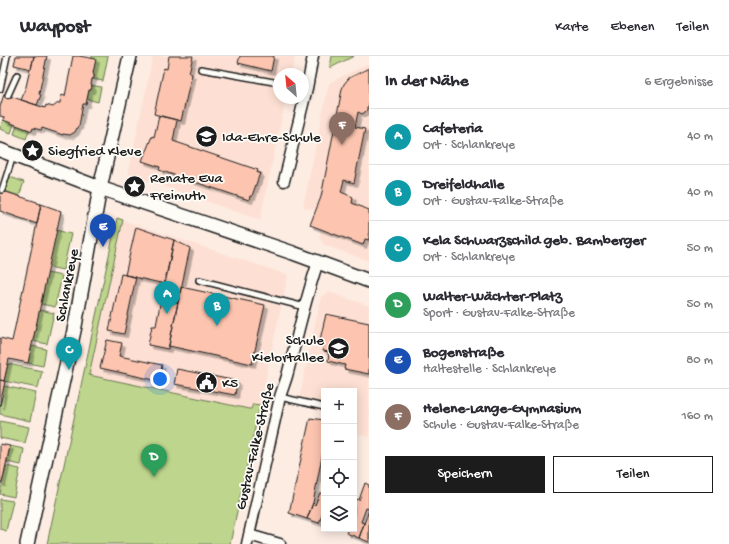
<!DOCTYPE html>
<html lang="de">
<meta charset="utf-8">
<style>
body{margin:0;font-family:"Gochi Hand",sans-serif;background:#f7f7f7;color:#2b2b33}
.controls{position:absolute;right:12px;bottom:12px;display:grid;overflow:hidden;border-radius:0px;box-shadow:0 2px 10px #0003}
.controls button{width:36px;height:36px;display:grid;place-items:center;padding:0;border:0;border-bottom:1px solid #e1e1e2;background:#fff;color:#2b2b33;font:20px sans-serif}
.compass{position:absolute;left:273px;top:12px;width:36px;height:36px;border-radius:50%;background:#fff;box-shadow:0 2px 10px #0003;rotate:333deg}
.you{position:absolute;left:160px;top:323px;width:14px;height:14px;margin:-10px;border:3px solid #fff;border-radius:50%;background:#1a73e8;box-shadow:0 0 0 6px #1a73e833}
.badge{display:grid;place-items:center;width:26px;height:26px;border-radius:50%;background:#1c1c1c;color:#fff;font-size:13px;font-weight:700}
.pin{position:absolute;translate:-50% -33px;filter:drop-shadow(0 1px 2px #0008)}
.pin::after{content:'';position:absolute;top:21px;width:14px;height:12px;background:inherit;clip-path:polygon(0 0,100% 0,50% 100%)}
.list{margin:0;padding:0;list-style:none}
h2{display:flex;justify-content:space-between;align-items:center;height:52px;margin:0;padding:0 16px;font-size:17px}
h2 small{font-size:13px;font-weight:400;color:#7c7c81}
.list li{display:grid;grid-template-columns:26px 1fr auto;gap:12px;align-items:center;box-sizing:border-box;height:56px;padding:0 16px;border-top:1px solid #e1e1e2}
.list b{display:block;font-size:15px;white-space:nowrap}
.list p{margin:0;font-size:13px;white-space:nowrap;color:#7c7c81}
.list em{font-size:13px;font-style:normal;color:#7c7c81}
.actions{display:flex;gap:8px;padding:12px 16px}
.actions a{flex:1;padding:9px 0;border:1px solid #1c1c1c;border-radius:0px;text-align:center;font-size:14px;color:#1c1c1c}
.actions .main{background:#1c1c1c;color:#fff}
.icon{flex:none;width:22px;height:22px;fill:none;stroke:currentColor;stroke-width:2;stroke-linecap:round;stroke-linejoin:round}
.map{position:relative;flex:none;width:369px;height:488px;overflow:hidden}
header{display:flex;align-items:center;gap:24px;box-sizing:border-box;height:56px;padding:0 20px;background:#fff;border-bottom:1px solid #e1e1e2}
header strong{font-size:19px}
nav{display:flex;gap:22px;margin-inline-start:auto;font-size:14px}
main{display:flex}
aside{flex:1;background:#fff}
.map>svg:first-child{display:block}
.built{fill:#fde0d3}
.green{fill:#bdd58c;stroke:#6c7854}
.building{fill:#fdc5b0;stroke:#1c1c1c;filter:url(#shadow)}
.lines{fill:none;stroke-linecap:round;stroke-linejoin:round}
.service-casing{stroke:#1c1c1c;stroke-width:8}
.minor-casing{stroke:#1c1c1c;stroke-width:13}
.tertiary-casing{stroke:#1c1c1c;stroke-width:16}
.service{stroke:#fdfcf7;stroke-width:5}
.minor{stroke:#fdfcf7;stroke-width:10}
.tertiary{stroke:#fdfcf7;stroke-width:13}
.labels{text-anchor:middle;stroke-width:3.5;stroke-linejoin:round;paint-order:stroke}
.poi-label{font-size:15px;fill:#1c1c1c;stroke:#fdfcf7;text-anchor:start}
.street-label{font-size:15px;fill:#1c1c1c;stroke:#fdfcf7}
</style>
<header>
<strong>Waypost</strong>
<nav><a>Karte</a><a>Ebenen</a><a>Teilen</a></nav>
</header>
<main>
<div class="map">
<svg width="369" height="488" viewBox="0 0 369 488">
<defs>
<filter id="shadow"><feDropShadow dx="3.5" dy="3.5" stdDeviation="0" flood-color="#0004"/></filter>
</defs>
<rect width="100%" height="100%" fill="#fdece2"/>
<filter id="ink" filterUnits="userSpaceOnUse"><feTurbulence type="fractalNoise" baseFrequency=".025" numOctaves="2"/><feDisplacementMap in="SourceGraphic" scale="8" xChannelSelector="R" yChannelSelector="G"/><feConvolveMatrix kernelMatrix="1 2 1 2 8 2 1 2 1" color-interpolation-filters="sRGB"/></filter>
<g filter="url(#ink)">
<path class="built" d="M153,0H295L291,18H279V42H286L260,164L128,118Z
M369,7V205L324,189L319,181L321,173L310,169L315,154L303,151L329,27Z
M123,164L288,219L260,349L253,348L251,353H249L89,319Z
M329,236L369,250V382L354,376V335H324V357L298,348L321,240Z"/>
<path class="green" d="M92,0H108L103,25L92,23L94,22V19L93,17L95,3L92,2Z
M332,0H354L330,12Z
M91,29L101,31L98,46L87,43L89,34H91L92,30Z
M3,64L14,68L11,77L0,73Z
M17,69L29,74L26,83L14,78Z
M10,121L24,126L19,140L5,135Z
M117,162L123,164L89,319L249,353H251L253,348L260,349L230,488H47Z
M56,174L71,178L63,214L48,211Z
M47,217L62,220L55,251L41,248Z
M39,254L54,257L47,288L33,285Z
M32,290L46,293L43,310L28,307Z
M8,308L42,315L38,332L4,325Z
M4,330L36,337L30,365L0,358V350Z
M0,365L29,371L25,387L0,382Z
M10,390L24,393L21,409L7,406Z
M6,410L20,413L14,441L0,438Z
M0,443L13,445L6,475L0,473Z"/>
<path class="building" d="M16,0H34L31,13L14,9Z
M34,0H47L39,38L41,39L37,49L21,44L25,35L30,13H31Z
M73,0H79L96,3L93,17L94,19V22L92,23L91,29L92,30L91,34H89L86,48H83L79,70H78L75,76L70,79L63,78V79L42,72L41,74L33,72L32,75L3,64L4,61L0,60V51L4,38L45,52L46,49L53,51L58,47H60L61,39L65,40Z
M169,0H193L189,17L192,18L181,65L154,58L164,12L167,13Z
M240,0H274L271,15L238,7Z
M369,12V50L367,51V54L365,56L362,58L358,56L355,71L365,73L354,127L344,124L341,136L353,141L352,147L369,154V184L365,183L363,189L310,169L321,141L342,33L344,28L349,22Z
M159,60L177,64L173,85L258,114L257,117H260L252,140H250L249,144L159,114L160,111L142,105L152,80L154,81Z
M0,134L37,146V147L41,148L37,168L0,155Z
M41,148L61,155L28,307L9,303L4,325L0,324V282L12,285Z
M136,171L174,184L165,228L125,219Z
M174,184L190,192L178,247L161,243Z
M121,218L136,221L124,278L109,275Z
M181,231L265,249L252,308L169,290Z
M161,243L178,247L168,293L148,289L152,270H156Z
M326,258L369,267V318L344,313L345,309L328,305L329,296L323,295L324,289L319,288Z
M107,284L122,287L119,300L162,309L159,325L100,312Z
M177,313L237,325L235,339L174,328Z
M0,324L5,325L0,350Z
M310,362L324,364V390L313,447L307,463L289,457Z
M0,388L10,390L2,427H0Z
M365,427L369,429V453L366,452L361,466L364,467L359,482L346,477L348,473H354V442L359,444Z
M320,437L324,438V454L319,467L307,463L313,447L315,449Z
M369,454V486L359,482Z"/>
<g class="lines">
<defs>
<path id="service" d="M201,13L279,27
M0,33L7,0
M8,39L17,19
M2,134L13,100
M199,224L305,251
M280,341L324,351"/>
<path id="minor" d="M284,125L307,32L313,0
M249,479L280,488
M247,488L280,341C282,334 285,327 287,320C297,282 305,244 318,206"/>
<path id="tertiary" d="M0,94L100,132L293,197L369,225
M27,488L75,270L100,132L130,0"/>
</defs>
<use href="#service" class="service-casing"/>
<use href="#minor" class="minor-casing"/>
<use href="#tertiary" class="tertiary-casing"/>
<use href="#service" class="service"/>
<use href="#minor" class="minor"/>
<use href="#tertiary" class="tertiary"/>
</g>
</g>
<defs>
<symbol id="school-disc" viewBox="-11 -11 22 22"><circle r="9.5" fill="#1c1c1c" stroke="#fdfcf7"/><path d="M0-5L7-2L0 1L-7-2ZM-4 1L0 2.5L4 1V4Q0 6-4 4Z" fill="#fff"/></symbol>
<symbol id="sight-disc" viewBox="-11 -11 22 22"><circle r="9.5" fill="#1c1c1c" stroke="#fdfcf7"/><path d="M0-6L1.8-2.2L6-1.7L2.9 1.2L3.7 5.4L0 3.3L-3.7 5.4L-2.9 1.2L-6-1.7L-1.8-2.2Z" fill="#fff"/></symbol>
<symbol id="civic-disc" viewBox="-11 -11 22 22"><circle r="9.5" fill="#1c1c1c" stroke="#fdfcf7"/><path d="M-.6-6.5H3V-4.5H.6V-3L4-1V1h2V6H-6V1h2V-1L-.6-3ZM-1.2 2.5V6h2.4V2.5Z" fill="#fff"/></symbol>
</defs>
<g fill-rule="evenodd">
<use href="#school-disc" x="194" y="68" width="25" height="25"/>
<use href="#sight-disc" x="20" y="82" width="25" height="25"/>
<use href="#sight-disc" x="122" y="118" width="25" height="25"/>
<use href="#school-disc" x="326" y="280" width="25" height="25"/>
<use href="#civic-disc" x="194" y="314" width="25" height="25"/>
</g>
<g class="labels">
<g class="poi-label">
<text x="222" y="85">Ida-Ehre-Schule</text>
<text x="48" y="99">Siegfried Kleve</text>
<text x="150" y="126">Renate Eva<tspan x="150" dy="17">Freimuth</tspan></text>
<text x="324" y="288" text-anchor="end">Schule<tspan x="324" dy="17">Kielortallee</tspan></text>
<text x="222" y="331">K5</text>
</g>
<g class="street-label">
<text transform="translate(66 229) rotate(-79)" y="5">Schlankreye</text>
<text transform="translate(254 390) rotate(-77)" y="5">Gustav-Falke-Straße</text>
</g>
</g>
</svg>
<div class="controls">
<button>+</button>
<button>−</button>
<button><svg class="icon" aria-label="locate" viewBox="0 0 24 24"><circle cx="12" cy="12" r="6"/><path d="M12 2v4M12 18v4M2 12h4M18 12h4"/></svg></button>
<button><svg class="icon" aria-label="layers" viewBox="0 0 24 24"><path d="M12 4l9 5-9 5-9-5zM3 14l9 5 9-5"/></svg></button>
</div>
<svg class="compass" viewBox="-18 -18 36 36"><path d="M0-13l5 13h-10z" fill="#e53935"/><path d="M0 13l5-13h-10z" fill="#7c7c81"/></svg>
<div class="you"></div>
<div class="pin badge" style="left:167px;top:258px;background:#0f9aa8">A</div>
<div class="pin badge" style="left:217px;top:270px;background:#0f9aa8">B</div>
<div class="pin badge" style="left:69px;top:314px;background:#0f9aa8">C</div>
<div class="pin badge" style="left:154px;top:421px;background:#2e9e5b">D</div>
<div class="pin badge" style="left:103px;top:191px;background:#1a4fb4">E</div>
<div class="pin badge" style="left:342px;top:89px;background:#8d6e63">F</div>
</div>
<aside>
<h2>In der Nähe<small>6 Ergebnisse</small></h2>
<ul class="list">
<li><span class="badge" style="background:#0f9aa8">A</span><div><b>Cafeteria</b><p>Ort · Schlankreye</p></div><em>40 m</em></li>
<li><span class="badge" style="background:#0f9aa8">B</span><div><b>Dreifeldhalle</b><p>Ort · Gustav-Falke-Straße</p></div><em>40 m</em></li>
<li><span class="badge" style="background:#0f9aa8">C</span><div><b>Kela Schwarzschild geb. Bamberger</b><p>Ort · Schlankreye</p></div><em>50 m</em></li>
<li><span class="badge" style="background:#2e9e5b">D</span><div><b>Walter-Wächter-Platz</b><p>Sport · Gustav-Falke-Straße</p></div><em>50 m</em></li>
<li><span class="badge" style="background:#1a4fb4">E</span><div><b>Bogenstraße</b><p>Haltestelle · Schlankreye</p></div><em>80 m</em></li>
<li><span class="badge" style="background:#8d6e63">F</span><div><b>Helene-Lange-Gymnasium</b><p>Schule · Gustav-Falke-Straße</p></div><em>160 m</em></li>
</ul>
<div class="actions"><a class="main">Speichern</a><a>Teilen</a></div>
</aside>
</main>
